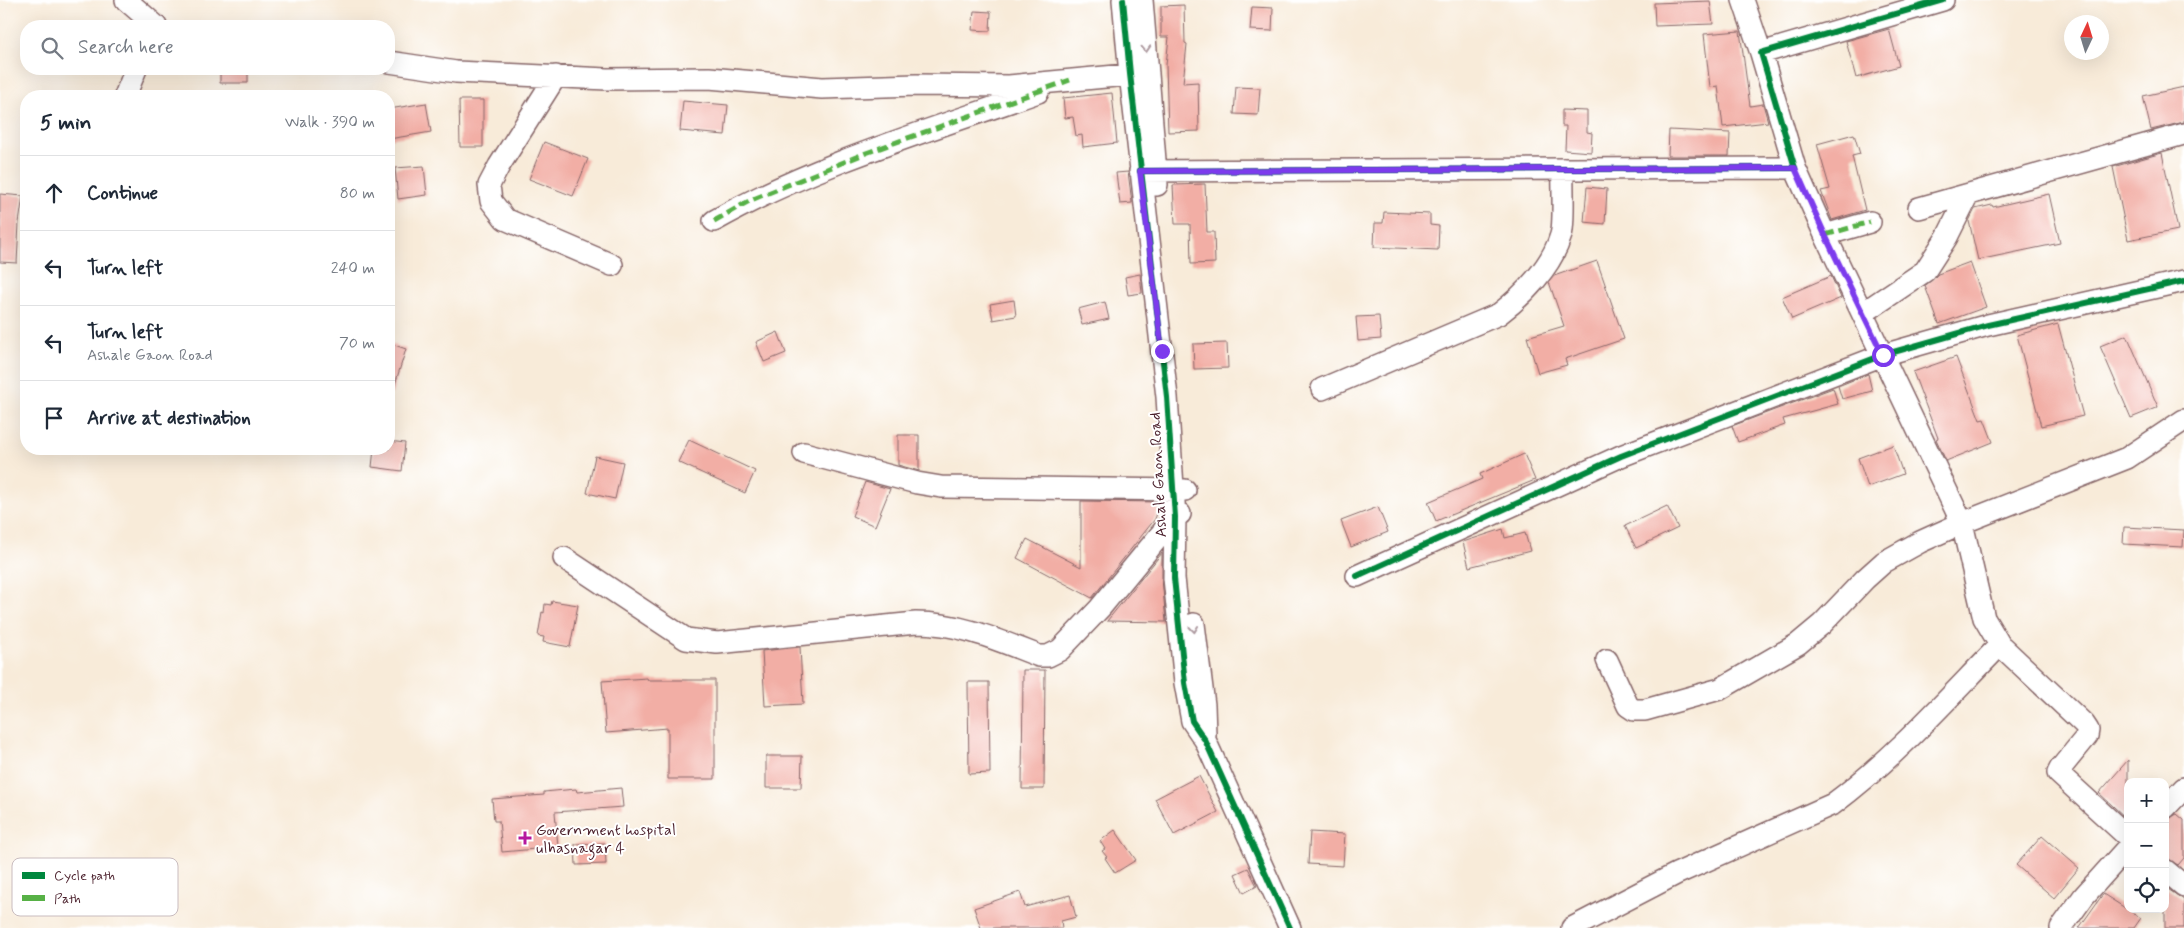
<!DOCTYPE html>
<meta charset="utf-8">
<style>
body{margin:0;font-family:Mynerve,sans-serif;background:#f6f6f7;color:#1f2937}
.controls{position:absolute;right:15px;bottom:15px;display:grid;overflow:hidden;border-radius:10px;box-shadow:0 5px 20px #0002}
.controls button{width:45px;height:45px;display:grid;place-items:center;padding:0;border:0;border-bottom:1px solid #e0e1e3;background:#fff;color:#1f2937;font:25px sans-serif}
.compass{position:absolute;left:2064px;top:15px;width:45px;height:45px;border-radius:50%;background:#fff;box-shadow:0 5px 20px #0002;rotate:4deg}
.stop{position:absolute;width:15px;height:15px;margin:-11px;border:4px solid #7c3aed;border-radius:50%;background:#fff}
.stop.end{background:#7c3aed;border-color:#fff;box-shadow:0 1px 5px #0008}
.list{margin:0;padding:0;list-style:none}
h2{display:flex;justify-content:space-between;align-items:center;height:65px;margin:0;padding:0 20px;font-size:21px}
h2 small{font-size:16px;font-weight:400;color:#747a83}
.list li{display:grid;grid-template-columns:32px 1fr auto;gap:15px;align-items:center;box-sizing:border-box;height:75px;padding:0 20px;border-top:1px solid #e0e1e3}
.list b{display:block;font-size:19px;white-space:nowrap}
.list p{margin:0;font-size:16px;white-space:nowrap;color:#747a83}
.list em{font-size:16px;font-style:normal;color:#747a83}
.icon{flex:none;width:28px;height:28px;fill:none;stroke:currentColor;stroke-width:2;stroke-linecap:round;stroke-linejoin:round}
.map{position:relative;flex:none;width:2184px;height:928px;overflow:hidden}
.search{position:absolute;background:#fff;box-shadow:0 5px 20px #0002;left:20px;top:20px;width:375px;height:55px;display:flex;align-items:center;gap:12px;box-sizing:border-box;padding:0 18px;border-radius:20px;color:#747a83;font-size:19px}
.panel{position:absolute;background:#fff;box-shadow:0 5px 20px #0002;left:20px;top:90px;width:375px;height:365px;border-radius:20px}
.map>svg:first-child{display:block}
.building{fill:#f2aea5}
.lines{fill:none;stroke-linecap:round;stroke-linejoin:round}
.minor-casing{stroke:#876668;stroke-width:24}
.minor{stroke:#fff;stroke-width:21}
.quiet{stroke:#57b146;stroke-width:5;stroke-dasharray:10 5;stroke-linecap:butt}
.cycleway-casing{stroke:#fff;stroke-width:9}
.cycleway{stroke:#00873e;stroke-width:6}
.oneway{stroke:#ae9aa0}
.route{stroke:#7c3aed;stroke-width:6}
.poi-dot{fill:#b5179e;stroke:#fff;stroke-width:2}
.labels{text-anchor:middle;stroke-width:4;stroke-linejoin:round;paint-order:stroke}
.street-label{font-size:16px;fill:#4a1f2b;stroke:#fff}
.poi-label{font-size:16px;fill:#4a1f2b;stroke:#fff;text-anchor:start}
.key{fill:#fff;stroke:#c9bcbf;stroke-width:1}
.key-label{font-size:14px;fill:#4a1f2b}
</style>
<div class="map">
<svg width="2184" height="928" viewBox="0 0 2184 928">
<rect width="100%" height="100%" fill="#fff"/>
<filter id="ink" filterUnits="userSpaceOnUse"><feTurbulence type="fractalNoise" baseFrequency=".02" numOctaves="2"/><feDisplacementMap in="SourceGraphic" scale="10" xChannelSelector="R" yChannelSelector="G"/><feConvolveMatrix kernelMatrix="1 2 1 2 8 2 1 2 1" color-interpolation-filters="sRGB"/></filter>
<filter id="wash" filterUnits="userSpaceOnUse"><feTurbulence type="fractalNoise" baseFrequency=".0096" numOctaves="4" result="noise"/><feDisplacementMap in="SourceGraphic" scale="20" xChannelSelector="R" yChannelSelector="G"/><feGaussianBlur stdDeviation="1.12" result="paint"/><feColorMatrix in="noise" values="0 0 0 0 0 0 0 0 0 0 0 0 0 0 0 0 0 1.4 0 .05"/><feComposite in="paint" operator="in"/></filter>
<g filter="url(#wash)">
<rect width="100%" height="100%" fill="#f8ebd9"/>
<g id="blocks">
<path class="building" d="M1710,1L1713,24L1655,26L1654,3Z
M1184,5L1185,43L1187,44L1183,83L1198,82L1199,131L1168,132L1166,65L1169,37H1161V6Z
M1252,7L1273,8L1272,31L1250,30Z
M974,11L991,12L990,31L972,30Z
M1889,29L1899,66L1856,78L1846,41Z
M1740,31L1750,106L1763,104L1768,122L1723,127L1718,86L1710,87L1704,34Z
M220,69H248V83H220Z
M1236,87L1260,88L1258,115L1234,114Z
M2184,87V122L2151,130L2143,96Z
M1112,93L1117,143L1083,147L1082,135L1076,136L1073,117L1065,118L1063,98Z
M459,100H483V147H460Z
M683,101L728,105L725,135L680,131Z
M426,103L431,132L389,139V109Z
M1562,110L1587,111V132L1592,133L1591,152L1565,150L1566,126H1562Z
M1669,130L1730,133L1729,156H1668Z
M1854,134L1860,154L1852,156L1865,210L1832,220L1821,191L1830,189L1817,144Z
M544,142L588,159L573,196L529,179Z
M2162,153L2178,230L2128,240L2113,167Z
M424,166L427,195L398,199L395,168Z
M1128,172L1132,203L1120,204L1116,173Z
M1205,184L1207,232H1214L1215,263L1191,264L1190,224H1175L1173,185Z
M1587,187L1607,189L1605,224L1584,222Z
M0,194L23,196L19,223L17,263L0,262Z
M2049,194L2060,243L1978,260L1969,221L1975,209L1992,205L1993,207Z
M1384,212L1430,214V225L1439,226L1438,250L1374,247L1375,223H1383Z
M1597,261L1624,339L1565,359L1567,365L1538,373L1527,337L1564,326L1549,282L1554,276Z
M1970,262L1986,307L1939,324L1925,286L1938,274Z
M1140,274L1142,293L1128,295L1125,277Z
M1831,276L1841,298L1792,319L1782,297Z
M1014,300L1016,316L993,320L990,304Z
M1105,302L1109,319L1082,325L1078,309Z
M1379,316L1381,339L1358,341L1356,317Z
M2058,324L2083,416L2041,426L2017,335Z
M778,332L786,353L764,362L756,342Z
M2127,335L2158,407L2131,418L2100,346Z
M389,343L406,349L392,394H389Z
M1227,343L1228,368L1194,369L1193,344Z
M1956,357L1980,420L1984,419L1993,442L1946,461L1936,439L1938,438L1913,372Z
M1868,374L1872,391L1842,399L1838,386Z
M1833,388L1838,404L1783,419L1785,425L1738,442L1732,426Z
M898,435H919V471L898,465Z
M689,440L755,471L745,493L678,462Z
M389,441L405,443L402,471L372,467L374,449H389Z
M1893,445L1903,474L1868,487L1858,458Z
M1524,454L1535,480L1436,521L1428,502L1482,479L1480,474Z
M595,456L623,462L615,499L587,493Z
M865,482L890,489L875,526L852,516Z
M1081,501L1161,502L1155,519L1092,598L1017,558L1027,539L1081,567Z
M1667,506L1678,528L1636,548L1625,526Z
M1378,507L1388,532L1351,547L1341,521Z
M2124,527L2184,530L2183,547L2123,544Z
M1503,529L1505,538L1525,533L1530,551L1469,567L1463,542Z
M1162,553V579L1166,622L1107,621Z
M552,601L578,605L570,647L543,642L544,637L538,636L542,612L544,613L545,604L551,605Z
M800,647L803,704L765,706L762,651Z
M1023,670H1045L1044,789H1022Z
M647,678L648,680H715V779H668V728L606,733L602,681Z
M968,682H989L990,773L969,774Z
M766,756H802L801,788H766Z
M2128,760V820L2099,793Z
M1199,776L1218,812L1174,835L1155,799Z
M621,788L623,807L555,812L558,847L502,852L499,821H494L492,799L544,795V792L576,789L577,792Z
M2177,814L2184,820V858L2178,865L2165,858V820Z
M1115,830L1136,860L1115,873L1105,858L1107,857L1102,851L1105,849L1100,841Z
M1310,832L1345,834L1343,866L1308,864Z
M2042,836L2079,868L2054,898L2016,865Z
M605,843L606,864L576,865L575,844Z
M1248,868L1257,886L1244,893L1235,874Z
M2165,887L2184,900V928H2165Z
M1020,892L1025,907L1070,895L1076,917L1061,921L1062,928H981L974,908Z
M2103,894L2141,918L2134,928H2079Z"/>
</g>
</g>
<g filter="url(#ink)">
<use href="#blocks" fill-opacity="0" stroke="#876668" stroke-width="1"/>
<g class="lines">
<defs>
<path id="minor" d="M126,0L156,26
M1123,0L1130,74L1167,397L1175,517L1174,578L1185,683L1192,721L1205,740L1290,928
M1142,0L1157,185
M1743,0L1761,53
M389,62L456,72L607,79L709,78L822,88L916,85L1009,86L1148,73
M556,76L499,166L489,185L491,201L505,219L612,265
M125,96L136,69
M1795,168L1825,235L1962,523L1984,618L2000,645L2084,724L2088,730L2087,736L2060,769L2058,773L2128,837
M1140,171L1795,168L1761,53L1943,0
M1919,208L2184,134
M714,221C812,165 931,130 1038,92
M1825,235L1870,222
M1863,313L1925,271L1947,237L1968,195
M1322,389L1499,314C1524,295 1552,266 1561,235C1565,222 1562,184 1563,169
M804,453L917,483L941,487L1185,490
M564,558L686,639L717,643L916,623C960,623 998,640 1039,656H1048L1060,650L1100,608L1175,517L1180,514
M1357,576L1621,456L1883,355L1988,325L2184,281
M1194,624L1204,705L1205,735
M1607,660L1628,706L1634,710H1645L1720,689L1798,644L1822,624L1865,579L1884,562L1920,542L1962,523L2127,458L2184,420
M2165,808L2184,788
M2165,870L2184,886
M1572,928L1676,874L1833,804C1895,758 1947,699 2000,645
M2061,928L2084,896L2128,847"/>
</defs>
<use href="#minor" class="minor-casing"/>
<use href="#minor" class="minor"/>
<path class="quiet" d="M714,221L751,200L866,153L1070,80
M1825,235L1870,222"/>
<defs>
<path id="cycleway" d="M1123,0L1130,74L1167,397L1175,517L1174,578L1185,683L1192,721L1205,740L1290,928
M1140,171L1795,168L1761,53L1943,0
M1357,576L1621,456L1883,355L1988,325L2184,281"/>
</defs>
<use href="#cycleway" class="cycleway-casing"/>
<use href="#cycleway" class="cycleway"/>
</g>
<defs><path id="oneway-chevron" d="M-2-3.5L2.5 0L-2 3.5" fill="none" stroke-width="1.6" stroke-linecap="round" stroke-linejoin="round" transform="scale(1.25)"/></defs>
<g class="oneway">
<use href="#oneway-chevron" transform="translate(1146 49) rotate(87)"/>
<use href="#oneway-chevron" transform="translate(1194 629) rotate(84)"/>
</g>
</g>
<g class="lines" filter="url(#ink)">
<path class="route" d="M1162,351L1140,171L1795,168L1825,235L1883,355"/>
</g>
<path class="poi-dot" d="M522.5 830.5h5v5h5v5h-5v5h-5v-5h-5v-5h5z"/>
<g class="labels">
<g class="street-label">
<text transform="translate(1157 475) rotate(-93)" y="6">Ashale Gaon Road</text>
</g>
<g class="poi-label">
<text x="536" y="835">Government hospital<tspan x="536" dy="18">ulhasnagar 4</tspan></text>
</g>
</g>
<rect x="12" y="858" width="166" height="58" rx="8" class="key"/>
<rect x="22" y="872" width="23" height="7" fill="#00873e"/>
<rect x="22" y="895" width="23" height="6" fill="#57b146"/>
<g class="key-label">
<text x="54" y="880">Cycle path</text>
<text x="54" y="903">Path</text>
</g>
</svg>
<div class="controls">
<button>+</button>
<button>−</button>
<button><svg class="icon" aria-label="locate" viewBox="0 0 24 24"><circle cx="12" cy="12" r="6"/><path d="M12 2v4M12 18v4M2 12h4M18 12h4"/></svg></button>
</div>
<svg class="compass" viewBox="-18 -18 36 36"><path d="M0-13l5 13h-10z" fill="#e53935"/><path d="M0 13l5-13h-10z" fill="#747a83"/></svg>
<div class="stop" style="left:1883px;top:355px"></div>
<div class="stop end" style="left:1162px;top:351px"></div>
<div class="search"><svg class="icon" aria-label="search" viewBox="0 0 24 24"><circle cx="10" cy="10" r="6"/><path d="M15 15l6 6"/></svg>Search here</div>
<section class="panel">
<h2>5 min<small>Walk · 390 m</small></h2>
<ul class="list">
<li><svg class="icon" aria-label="ahead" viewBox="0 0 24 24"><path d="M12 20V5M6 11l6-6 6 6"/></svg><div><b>Continue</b></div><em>80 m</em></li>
<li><svg class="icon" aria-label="left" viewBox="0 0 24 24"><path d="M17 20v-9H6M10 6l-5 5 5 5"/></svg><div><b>Turn left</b></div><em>240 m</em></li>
<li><svg class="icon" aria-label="left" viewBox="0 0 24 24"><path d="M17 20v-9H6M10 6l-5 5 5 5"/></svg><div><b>Turn left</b><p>Ashale Gaon Road</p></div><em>70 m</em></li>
<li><svg class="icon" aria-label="arrive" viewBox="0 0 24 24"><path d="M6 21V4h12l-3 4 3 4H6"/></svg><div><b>Arrive at destination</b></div></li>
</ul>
</section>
</div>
